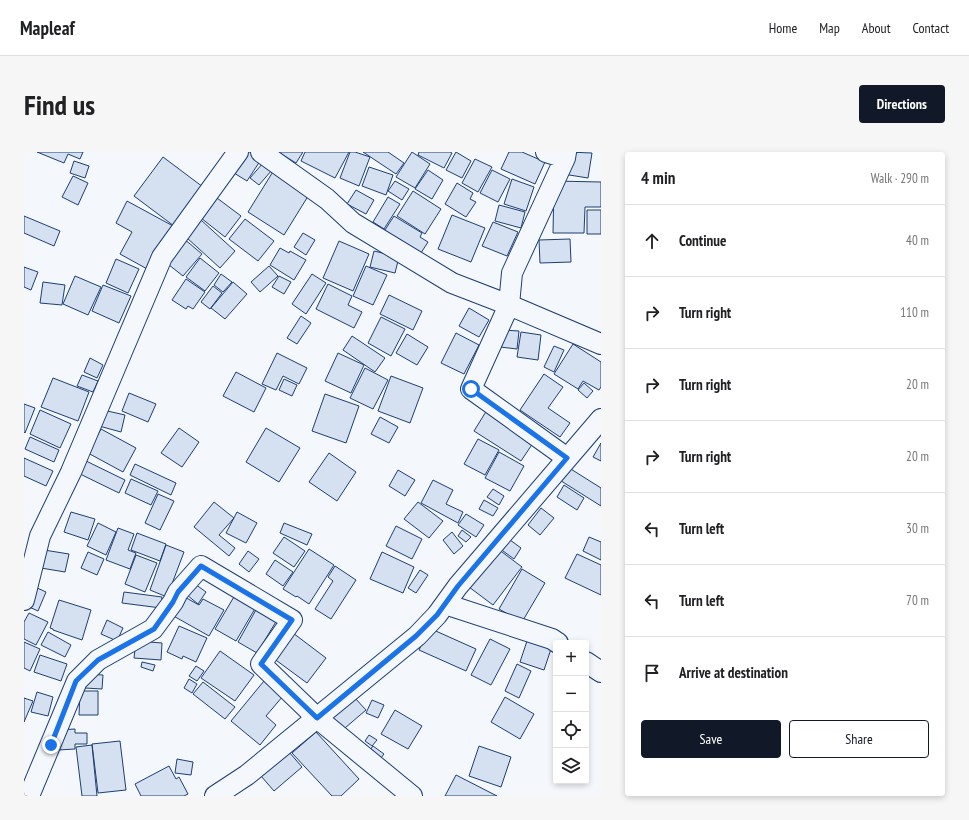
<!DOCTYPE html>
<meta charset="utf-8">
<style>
body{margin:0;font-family:"PT Sans Narrow",sans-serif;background:#f6f6f6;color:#202124}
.controls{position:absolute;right:12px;bottom:12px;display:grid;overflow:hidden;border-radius:4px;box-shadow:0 2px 6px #0003}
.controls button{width:36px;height:36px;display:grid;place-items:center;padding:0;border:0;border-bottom:1px solid #e0e0e0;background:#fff;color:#202124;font:20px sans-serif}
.stop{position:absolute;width:12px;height:12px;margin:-9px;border:3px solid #1a73e8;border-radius:50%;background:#fff}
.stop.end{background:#1a73e8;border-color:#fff;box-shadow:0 1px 4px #0008}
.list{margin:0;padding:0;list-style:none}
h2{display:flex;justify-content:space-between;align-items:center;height:52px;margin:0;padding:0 16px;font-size:17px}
h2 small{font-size:13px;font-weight:400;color:#757577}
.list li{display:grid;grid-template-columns:26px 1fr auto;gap:12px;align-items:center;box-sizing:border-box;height:72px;padding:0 16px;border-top:1px solid #e0e0e0}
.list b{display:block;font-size:15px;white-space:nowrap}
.list em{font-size:13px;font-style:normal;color:#757577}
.actions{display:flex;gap:8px;padding:12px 16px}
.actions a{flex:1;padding:9px 0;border:1px solid #111827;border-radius:4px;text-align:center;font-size:14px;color:#111827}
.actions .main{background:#111827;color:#fff}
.icon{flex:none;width:22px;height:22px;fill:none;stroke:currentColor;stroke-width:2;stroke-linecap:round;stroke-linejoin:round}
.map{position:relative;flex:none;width:577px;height:644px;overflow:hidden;border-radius:4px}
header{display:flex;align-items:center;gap:24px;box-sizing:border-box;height:56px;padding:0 20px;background:#fff;border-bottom:1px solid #e0e0e0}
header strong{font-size:19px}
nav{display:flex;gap:22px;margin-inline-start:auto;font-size:14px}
.intro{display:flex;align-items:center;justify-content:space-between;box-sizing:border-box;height:96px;padding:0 24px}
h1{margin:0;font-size:28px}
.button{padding:10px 18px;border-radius:4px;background:#111827;color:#fff;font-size:14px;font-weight:700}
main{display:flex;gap:24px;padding:0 24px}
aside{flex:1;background:#fff;border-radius:4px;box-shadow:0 2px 6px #0003}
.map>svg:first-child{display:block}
.building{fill:#d5e0f0;stroke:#1d3f73}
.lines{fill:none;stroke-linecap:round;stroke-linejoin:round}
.street-casing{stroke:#1d3f73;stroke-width:22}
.street{stroke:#f4f7fb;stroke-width:20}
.route{stroke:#1a73e8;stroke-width:5}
</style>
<header>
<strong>Mapleaf</strong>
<nav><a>Home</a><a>Map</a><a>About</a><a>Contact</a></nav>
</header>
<div class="intro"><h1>Find us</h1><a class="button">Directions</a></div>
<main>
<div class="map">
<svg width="577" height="644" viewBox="0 0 577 644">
<rect width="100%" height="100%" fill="#f4f7fb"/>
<path class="building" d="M13,0H59L56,7L44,2L40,11Z
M223,0H229L238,6L223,29L210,21Z
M254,0H279L272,11Z
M281,0H325L311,26L277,9Z
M326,0H331L346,5L335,34L316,26Z
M339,0H364L380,11L372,22Z
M388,0L406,12L391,36L372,25Z
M395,0H426L428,1L420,16L394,3Z
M432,0L447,9L438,26L422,18Z
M485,0H498L521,10L511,32L477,17Z
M543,0L568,1L564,26L539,22Z
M139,5L179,35L150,74L110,44Z
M451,7L468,15L454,40L438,31Z
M50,9L65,14L61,26L46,21Z
M239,11L248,18L235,33L226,26Z
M345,15L369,23L362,43L338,34Z
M250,18L286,41L260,83L224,60Z
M404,18L419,28L408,47L391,37Z
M468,18L486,27L474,50L456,41Z
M49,24L64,31L54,53L38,45Z
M488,27L510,35L502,59L480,52Z
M371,29L385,37L378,48L364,39Z
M530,29L577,30V55H561L560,81H529Z
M433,31L449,41L446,47L452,50L442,65L421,52Z
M332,38L350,48L342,62L323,52Z
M389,39L417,57L401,82L373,64Z
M364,45L376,52L360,77L349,70Z
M193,46L217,64L201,85L177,66Z
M103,49L149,74L125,118L96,102L108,80L92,71Z
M475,53L501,60L497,76L471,69Z
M563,58H577V82H563Z
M428,63L461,76L447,110L414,97Z
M0,64L36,79L30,94L0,81Z
M370,64L398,81L396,85L404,90L395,104L359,81Z
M221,67L250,89L234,109L205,87Z
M177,68L211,99L196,116L162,85Z
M469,70L494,80L483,104L458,94Z
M279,81L291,88L282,103L270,95Z
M159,86L178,102L159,124L140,109Z
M546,87L547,110L516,111L515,88Z
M315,89L345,102L329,139L299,126Z
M256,96L265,101L266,99L282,108L270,128L246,113Z
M350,99L375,105L371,121L346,115Z
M176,106L195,121L181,139L162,125Z
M92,107L115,117L104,141L82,131Z
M245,114L254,124L236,140L227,130Z
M342,114L363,123L349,153L329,144Z
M0,115L14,120L7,138L0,135Z
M197,122L208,130L199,140L190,133Z
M288,122L302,131L282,162L268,152Z
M51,124L77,135L64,163L39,152Z
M255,124L267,130L260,142L248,135Z
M162,127L181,140L169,157L164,154L162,157L148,148Z
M19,130L41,133L38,153L16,151Z
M209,130L223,142L201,167L187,156Z
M304,132L328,144L324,153L338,160L330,176L292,157Z
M79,133L107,144L95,171L68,159Z
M189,134L198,141L186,157L177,150Z
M365,143L398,159L389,178L356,162Z
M445,156L465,168L455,185L435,174Z
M277,164L287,171L273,192L263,186Z
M357,165L381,177L367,204L344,191Z
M478,178L495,179L493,197L476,195Z
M497,180L517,183L514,208L493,205Z
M432,181L455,193L440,222L417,211Z
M383,182L404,195L393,213L372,201Z
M328,184L361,206L351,220L319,198Z
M549,192L577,210V235L575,238L559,229L554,237L530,222Z
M530,194L540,198L530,220L520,215Z
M253,201L283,216L275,232L259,224L252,238L238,232Z
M314,201L340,213L327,241L301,229Z
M66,206L79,213L73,226L60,220Z
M341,216L364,228L349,257L326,246Z
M212,220L242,236L230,260L199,244Z
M520,222L539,235L524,256L546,271L536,285L496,258Z
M58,223L74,229L69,240L53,234Z
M367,224L399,236L386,271L354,259Z
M29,226L65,240L54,269L17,255Z
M260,227L273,233L268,244L255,238Z
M560,231L569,239L563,246L554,238Z
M105,241L132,252L124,270L98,259Z
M301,242L335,254L322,291L288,279Z
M0,252L11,256L1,281L0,280Z
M16,258L47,272L36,296L6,282Z
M79,258L101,263L97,280L75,274Z
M463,258L511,288L497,309L450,279Z
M356,265L374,275L365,291L347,282Z
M155,276L175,290L158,315L137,301Z
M242,276L276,296L255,330L222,310Z
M77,277L112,296L99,320L64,301Z
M6,285L35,298L30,310L1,297Z
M454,287L475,298L461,323L440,312Z
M577,291V309L569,305Z
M475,300L500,314L486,339L461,326Z
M305,301L332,320L313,349L285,330Z
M0,306L29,319L22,334L0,324Z
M60,308L101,328L95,341L54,321Z
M111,312L152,331L147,343L106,323Z
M542,314L577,336V354L534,327Z
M374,318L391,328L381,344L365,334Z
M107,327L134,339L127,353L101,341Z
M409,328L429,338L422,352L439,360L434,371L397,351Z
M540,333L560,346L553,358L533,345Z
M469,337L480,344L475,353L463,345Z
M134,342L150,349L136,378L121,371Z
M460,348L474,356L469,364L455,357Z
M190,350L210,366L195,383L211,396L205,404L170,375Z
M394,350L419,369L405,386L380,367Z
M517,356L530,366L516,383L504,373Z
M47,360L71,367L64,388L40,380Z
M213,360L233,371L222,391L202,381Z
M442,362L460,373L452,385L434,373Z
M74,371L92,380L82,403L63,394Z
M260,371L288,382L283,393L256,381Z
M372,374L398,387L388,407L362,394Z
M94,376L110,382L104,398L112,401L106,417L82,408Z
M438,378L447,385L442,390L434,384Z
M428,380L439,394L430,402L419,388Z
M113,381L142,392L136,409L107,398Z
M260,385L281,399L270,415L249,401Z
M482,385L497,396L490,407L475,396Z
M565,385L577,390V408L559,399Z
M142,393L160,400L143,445L126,438Z
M470,394L498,415L469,453L441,432Z
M285,397L310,413L285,452L273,444L272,445L259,437Z
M20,398L45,402L41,420L17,416Z
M224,399L235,407L225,420L215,412Z
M64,400L80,407L73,423L57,416Z
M358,400L390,415L379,441L346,427Z
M553,402L577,413V443L541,426Z
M112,403L133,411L121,440L101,432Z
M251,408L269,420L259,434L242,422Z
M311,414L332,428L307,467L291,457L309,429L304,425Z
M498,417L521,431L498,470L475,457Z
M396,418L404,423L392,441L384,436Z
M171,432L182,440L174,452L163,443Z
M11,435L22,440L14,459L3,454Z
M100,440L138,445L137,456L98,451Z
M157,443L175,453L179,447L200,458L185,484L146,462Z
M211,443L232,455L212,489L191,477Z
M35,448L67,458L58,488L29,478V477L26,476Z
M233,456L253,468L233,501L214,490Z
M5,461L24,470L12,493L0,487V470Z
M83,468L99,476L93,489L77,482Z
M155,474L183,486L172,510L159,504L158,507L143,500Z
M405,476L452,497L442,519L395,498Z
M265,478L302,506L283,531L245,503Z
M24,480L47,493L41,505L17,493Z
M504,486L528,494L520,518L496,510Z
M466,487L486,497L467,533L447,523Z
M112,489L138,491L137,508L110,506Z
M0,490L16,497L6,519L0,516Z
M196,499L230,523L211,549L177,526Z
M16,503L43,512L37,529L10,520Z
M118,510L131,513L129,519L117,515Z
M493,512L507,519L495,546L481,539Z
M172,514L180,519L173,529L165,524Z
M61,522L79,523L78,537L61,536Z
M165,527L173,532L168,541L160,536Z
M240,529L259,544L242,564L252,573L236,593L207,569Z
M179,530L211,555L201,567L169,542Z
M56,539H74V563H55Z
M13,540L29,545L24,564L7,560Z
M330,545L342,558L314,582L303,569Z
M481,545L510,562L496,587L467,570Z
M0,546L9,549L0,570Z
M348,548L360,553L354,566L342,561Z
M371,558L398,574L384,597L357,582Z
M51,577V581H63V592H51V597L34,598L33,578Z
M292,580L335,627L317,644H308L268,601Z
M345,583L353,588L348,594L341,589Z
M96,589L102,638L74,641L68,592Z
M68,593L73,644H58L52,595Z
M349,594L360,602L353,611L342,603Z
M455,594L487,605L477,635L445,624Z
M265,600L278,615L250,639L237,624Z
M153,607L169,610L167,623L151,621Z
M145,614L152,627L155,625L164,642L160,644H117L111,632Z
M432,623L473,644H421Z"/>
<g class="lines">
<defs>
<path id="street" d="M237,0L303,47L329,71L428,131L485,153L447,237L543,306
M522,0L541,6
M542,0L541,6L488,121L485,153L577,192
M0,448L16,384L47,320L138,105L214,0
M421,452L528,487L534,491
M562,510L577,520
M5,644L53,529L74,508L129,477L149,450L154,440L177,414L268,468L237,512L293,566L388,644
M191,644L223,623L393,484L413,463L434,434L577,267"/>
</defs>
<use href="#street" class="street-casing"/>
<use href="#street" class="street"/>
</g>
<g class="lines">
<path class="route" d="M27,593L52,529L74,508L130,477L149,450L154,440L177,414L268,468L237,512L293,566L392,484L413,463L434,434L543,306L447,237"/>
</g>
</svg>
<div class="controls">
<button>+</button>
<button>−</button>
<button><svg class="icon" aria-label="locate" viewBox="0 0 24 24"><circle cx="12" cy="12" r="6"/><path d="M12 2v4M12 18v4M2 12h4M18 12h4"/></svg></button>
<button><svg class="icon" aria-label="layers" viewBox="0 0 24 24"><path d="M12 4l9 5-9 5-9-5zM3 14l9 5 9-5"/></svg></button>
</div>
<div class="stop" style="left:447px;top:237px"></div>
<div class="stop end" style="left:27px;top:593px"></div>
</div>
<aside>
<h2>4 min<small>Walk · 290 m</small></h2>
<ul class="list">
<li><svg class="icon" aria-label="ahead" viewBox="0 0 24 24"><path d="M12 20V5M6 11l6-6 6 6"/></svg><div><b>Continue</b></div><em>40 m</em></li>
<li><svg class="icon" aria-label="right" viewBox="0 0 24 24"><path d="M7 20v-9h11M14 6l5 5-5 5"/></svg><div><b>Turn right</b></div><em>110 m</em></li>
<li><svg class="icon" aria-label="right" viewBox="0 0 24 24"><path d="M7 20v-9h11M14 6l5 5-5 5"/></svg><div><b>Turn right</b></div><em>20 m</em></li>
<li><svg class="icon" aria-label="right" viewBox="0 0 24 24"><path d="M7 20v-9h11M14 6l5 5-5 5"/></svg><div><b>Turn right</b></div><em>20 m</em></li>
<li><svg class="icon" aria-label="left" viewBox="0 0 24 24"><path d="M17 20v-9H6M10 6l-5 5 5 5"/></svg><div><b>Turn left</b></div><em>30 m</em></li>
<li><svg class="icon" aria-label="left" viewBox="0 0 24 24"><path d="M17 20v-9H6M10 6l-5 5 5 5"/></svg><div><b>Turn left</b></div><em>70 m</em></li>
<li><svg class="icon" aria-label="arrive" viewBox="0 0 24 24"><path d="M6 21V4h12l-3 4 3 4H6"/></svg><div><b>Arrive at destination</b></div></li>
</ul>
<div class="actions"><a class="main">Save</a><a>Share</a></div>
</aside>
</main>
